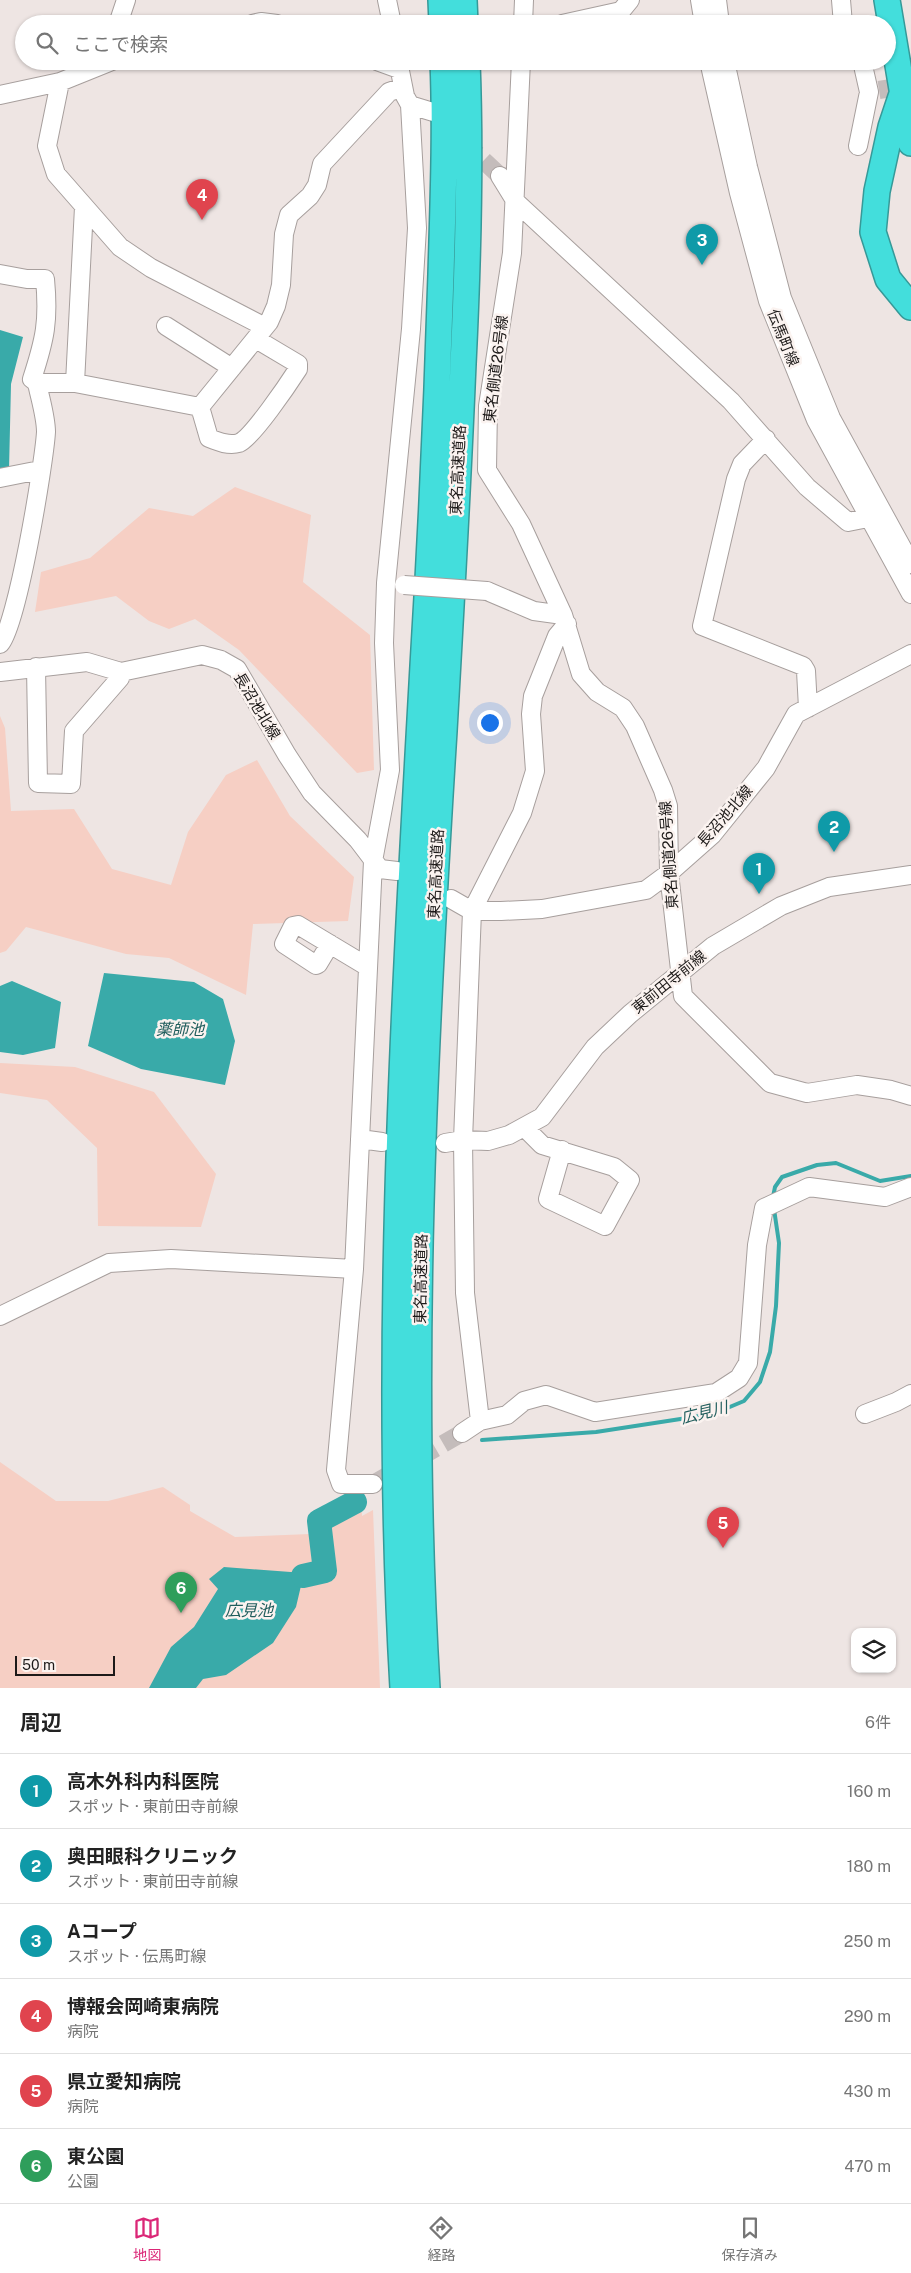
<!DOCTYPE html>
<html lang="ja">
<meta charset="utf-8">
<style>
body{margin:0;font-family:"Public Sans","Noto Sans JP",sans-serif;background:#f2f2f2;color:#222}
.controls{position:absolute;right:15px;bottom:15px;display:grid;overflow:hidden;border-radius:10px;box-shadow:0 1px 4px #0004}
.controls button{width:45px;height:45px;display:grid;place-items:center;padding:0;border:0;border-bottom:1px solid #e0e0e0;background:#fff;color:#222;font:25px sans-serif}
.scale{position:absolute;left:15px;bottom:12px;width:100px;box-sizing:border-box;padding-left:5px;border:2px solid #1d1a19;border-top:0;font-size:14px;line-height:18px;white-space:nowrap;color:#1d1a19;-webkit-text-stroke:4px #fbf3f0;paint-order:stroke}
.you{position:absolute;left:489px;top:722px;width:18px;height:18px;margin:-12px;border:4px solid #fff;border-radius:50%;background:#1a73e8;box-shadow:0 0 0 8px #1a73e833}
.badge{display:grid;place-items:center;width:32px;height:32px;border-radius:50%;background:#db2777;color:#fff;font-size:16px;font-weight:700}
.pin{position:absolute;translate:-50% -41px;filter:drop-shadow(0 1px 2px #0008)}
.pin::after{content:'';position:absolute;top:26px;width:18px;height:15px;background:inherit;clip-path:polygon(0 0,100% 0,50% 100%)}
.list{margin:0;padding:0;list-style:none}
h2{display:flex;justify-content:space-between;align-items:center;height:65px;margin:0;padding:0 20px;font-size:21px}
h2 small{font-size:16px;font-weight:400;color:#767676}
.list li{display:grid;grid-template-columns:32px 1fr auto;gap:15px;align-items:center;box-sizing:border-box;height:75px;padding:0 20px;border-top:1px solid #e0e0e0}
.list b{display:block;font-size:19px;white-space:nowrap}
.list p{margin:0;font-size:16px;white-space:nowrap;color:#767676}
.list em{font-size:16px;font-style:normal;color:#767676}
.icon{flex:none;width:28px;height:28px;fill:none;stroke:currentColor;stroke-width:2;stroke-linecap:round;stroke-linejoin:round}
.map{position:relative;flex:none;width:911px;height:1688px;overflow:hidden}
.search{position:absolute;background:#fff;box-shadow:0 1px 4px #0004;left:15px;right:15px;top:15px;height:55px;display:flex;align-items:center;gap:12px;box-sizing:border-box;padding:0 18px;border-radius:28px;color:#767676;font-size:19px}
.sheet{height:515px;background:#fff}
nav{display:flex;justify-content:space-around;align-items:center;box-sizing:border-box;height:70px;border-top:1px solid #e0e0e0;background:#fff;font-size:14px;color:#767676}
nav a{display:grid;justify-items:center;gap:2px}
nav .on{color:#db2777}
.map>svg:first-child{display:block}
.green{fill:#f6cfc4}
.water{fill:#39aaa9}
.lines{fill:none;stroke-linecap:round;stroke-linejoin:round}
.stream{stroke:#39aaa9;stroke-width:4}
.river{stroke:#39aaa9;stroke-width:24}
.minor-tunnel{stroke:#c4bcbb;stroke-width:18;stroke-dasharray:18 9;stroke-linecap:butt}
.minor-casing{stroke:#a79f9d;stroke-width:20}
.highway-casing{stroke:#369998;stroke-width:28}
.minor{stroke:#fff;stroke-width:18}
.highway{stroke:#43dedc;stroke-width:25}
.minor-bridge-casing{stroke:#a79f9d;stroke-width:20;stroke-linecap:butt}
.minor-bridge{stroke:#fff;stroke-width:18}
.labels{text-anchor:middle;stroke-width:5;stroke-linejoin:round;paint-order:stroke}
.street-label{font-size:15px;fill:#1d1a19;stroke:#fbf3f0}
.water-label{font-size:16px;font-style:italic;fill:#215e5d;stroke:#fbf3f0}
</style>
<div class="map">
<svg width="911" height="1688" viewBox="0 0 911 1688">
<rect width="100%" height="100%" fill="#eee5e3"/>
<path class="green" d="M235,487L311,515L303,582L370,635L374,770L357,773L239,650L195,619L169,629L149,621L116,596L35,612L41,572L90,558L149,508L193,516Z
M0,716L5,728L11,811L74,809L112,869L171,885L188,832L226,775L257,760L290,816L354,877L348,921L253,924L246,995L169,958L126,954L26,927L6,951L0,953Z
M0,1063L75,1067L154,1092L216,1174L201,1227L98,1226L97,1148L47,1100L0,1093Z
M0,1462L56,1501H108L163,1487L190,1505V1511L235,1537L310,1534L361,1495L362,1516L373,1510L380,1688H0Z"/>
<path class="water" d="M0,330L23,337L11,384L9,470L0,469Z
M104,973L194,982L223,999L235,1041L225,1085L141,1069L88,1046Z
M12,981L61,1002L55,1048L23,1055L0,1052V986Z
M224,1567L304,1573L296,1607L273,1643L226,1675L203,1679L196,1688H149L171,1647L194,1627L218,1589L209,1579Z"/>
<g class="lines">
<path class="stream" d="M773,1197L775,1187L782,1177L817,1165L836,1163L880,1181L911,1176
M482,1440L596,1432L713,1414L744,1401L760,1382L770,1352L776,1306L779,1243L774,1209"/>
<path class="river" d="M303,1576L325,1571L319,1521L355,1502"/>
<path class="minor-tunnel" d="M879,90L911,85
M464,142L500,176
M373,1484L462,1433"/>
<defs>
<path id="minor" d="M387,0L392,24
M700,0L704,24
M717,0L720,24
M841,0L843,24
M118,24L126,0
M252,24L261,22L277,24
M523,24L524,0
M562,24L621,11L630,0
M377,61L399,69
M521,61L512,253L488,406L487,470L521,524L563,615L581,674L597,692L623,708L635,726L663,790L668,806L669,873L683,996L770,1083L807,1093L857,1085L891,1090L911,1096
M709,61L739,193L768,301L816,420L911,594
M725,61L748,167L782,298L831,418L911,564
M60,82L47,146L56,174L120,247L151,268L265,327
M0,95L60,82L112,61
M410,105L433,112
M858,146L869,92L862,61
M500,176L516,202L731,401L807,487L848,522L868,518L878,512
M0,274L27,279H45C49,321 45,339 32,379L37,383C40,398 46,417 46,432C44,464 17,627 0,644
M166,326L232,368
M37,383H75L200,407
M75,383L84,207
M200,407L269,322L276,306L281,285L284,234L289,215L310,196L317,185L322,164L389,92L403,87
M200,407L209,438C219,442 229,446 239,443C252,438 289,383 298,369V364L256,339
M766,439L742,464L736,479L702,626L803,666L806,671L808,708
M0,478L40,470
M487,591L534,611L563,615
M36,667L38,783L71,784L74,731L120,678L121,672
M0,672L87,662L121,672L202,655L221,660L237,669L287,755L312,793L358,840L380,869L397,871
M451,899L472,911H501L542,909L646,890L669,873L712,835L766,768L796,714L911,654
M330,944L318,964L316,965L284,944L293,926L298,925L368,967
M524,1127L542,1145L614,1167L630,1180L605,1226L548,1199L562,1150
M360,1139L382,1142
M445,1143L463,1140L488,1141L509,1135L542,1117L595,1047L630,1014L713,946L781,906L829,887L911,875
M0,1316L109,1263L171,1259L354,1269
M865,1414L896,1402L911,1394
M480,1421L507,1415L524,1401L546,1395L595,1412L716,1393L739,1378L748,1363L757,1245L764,1208L809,1187L885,1197L911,1187
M462,1433L480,1421L465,1293L463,1140L472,911L522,813L535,771L531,714L533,696L557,636L567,624
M373,1484H341L336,1470L354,1269L373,861L390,770L384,643L386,583L411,329L417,228L410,105L405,96L398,61"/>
<path id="highway" d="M441,0L442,24
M464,0L465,24
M887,0L911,143
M902,94L891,127L877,191L873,232L888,279L911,307
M403,1688C383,1348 404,1006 423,666C431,535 437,405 441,274C443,203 446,132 443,61
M427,1688C408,1370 424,1049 444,731C451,609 458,486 463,364C468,263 471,162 467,61"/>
</defs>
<use href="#minor" class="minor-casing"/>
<use href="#highway" class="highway-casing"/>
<use href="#minor" class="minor"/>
<use href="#highway" class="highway"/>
<defs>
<path id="minor-bridge" d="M404,585L487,591"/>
</defs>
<use href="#minor-bridge" class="minor-bridge-casing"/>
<use href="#minor-bridge" class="minor-bridge"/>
</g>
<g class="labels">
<g class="street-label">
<text transform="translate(783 338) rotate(68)" y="5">伝馬町線</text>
<text transform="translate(496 369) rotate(-83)" y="5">東名側道26号線</text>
<text transform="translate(458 470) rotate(-87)" y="5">東名高速道路</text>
<text transform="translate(257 706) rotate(59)" y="5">長沼池北線</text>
<text transform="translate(725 816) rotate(-49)" y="5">長沼池北線</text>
<text transform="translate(669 855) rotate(-94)" y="5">東名側道26号線</text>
<text transform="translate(436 874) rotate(-87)" y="5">東名高速道路</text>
<text transform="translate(669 982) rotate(-39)" y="5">東前田寺前線</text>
<text transform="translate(421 1279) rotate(-89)" y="5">東名高速道路</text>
</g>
<g class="water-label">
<text x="180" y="1035">薬師池</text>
<text transform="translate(704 1412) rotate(-14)" y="6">広見川</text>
<text x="249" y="1616">広見池</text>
</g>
</g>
</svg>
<div class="controls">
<button><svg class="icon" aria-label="layers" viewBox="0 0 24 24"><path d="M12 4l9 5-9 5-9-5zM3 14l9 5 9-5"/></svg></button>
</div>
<div class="scale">50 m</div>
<div class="you"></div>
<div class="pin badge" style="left:759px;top:894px;background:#0f9aa8">1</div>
<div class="pin badge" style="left:834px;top:852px;background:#0f9aa8">2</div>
<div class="pin badge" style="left:702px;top:265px;background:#0f9aa8">3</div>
<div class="pin badge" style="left:202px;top:220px;background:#e0444e">4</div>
<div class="pin badge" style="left:723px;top:1548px;background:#e0444e">5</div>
<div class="pin badge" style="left:181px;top:1613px;background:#2e9e5b">6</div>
<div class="search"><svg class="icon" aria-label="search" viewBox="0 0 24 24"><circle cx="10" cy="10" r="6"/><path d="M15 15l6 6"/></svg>ここで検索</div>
</div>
<section class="sheet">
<h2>周辺<small>6件</small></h2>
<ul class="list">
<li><span class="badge" style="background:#0f9aa8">1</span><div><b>高木外科内科医院</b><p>スポット · 東前田寺前線</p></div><em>160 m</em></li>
<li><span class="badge" style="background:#0f9aa8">2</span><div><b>奥田眼科クリニック</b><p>スポット · 東前田寺前線</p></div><em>180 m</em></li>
<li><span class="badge" style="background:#0f9aa8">3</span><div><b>Aコープ</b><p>スポット · 伝馬町線</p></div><em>250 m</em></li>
<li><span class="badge" style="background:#e0444e">4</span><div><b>博報会岡崎東病院</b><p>病院</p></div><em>290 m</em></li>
<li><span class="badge" style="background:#e0444e">5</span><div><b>県立愛知病院</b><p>病院</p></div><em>430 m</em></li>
<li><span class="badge" style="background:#2e9e5b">6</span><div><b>東公園</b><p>公園</p></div><em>470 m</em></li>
</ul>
</section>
<nav>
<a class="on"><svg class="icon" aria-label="map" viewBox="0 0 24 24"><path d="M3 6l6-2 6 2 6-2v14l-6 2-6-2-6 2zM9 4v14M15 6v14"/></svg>地図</a>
<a><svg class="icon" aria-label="directions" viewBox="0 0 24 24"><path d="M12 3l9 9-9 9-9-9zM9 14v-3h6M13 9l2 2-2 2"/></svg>経路</a>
<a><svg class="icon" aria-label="saved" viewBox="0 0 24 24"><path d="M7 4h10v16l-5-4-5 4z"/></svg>保存済み</a>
</nav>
